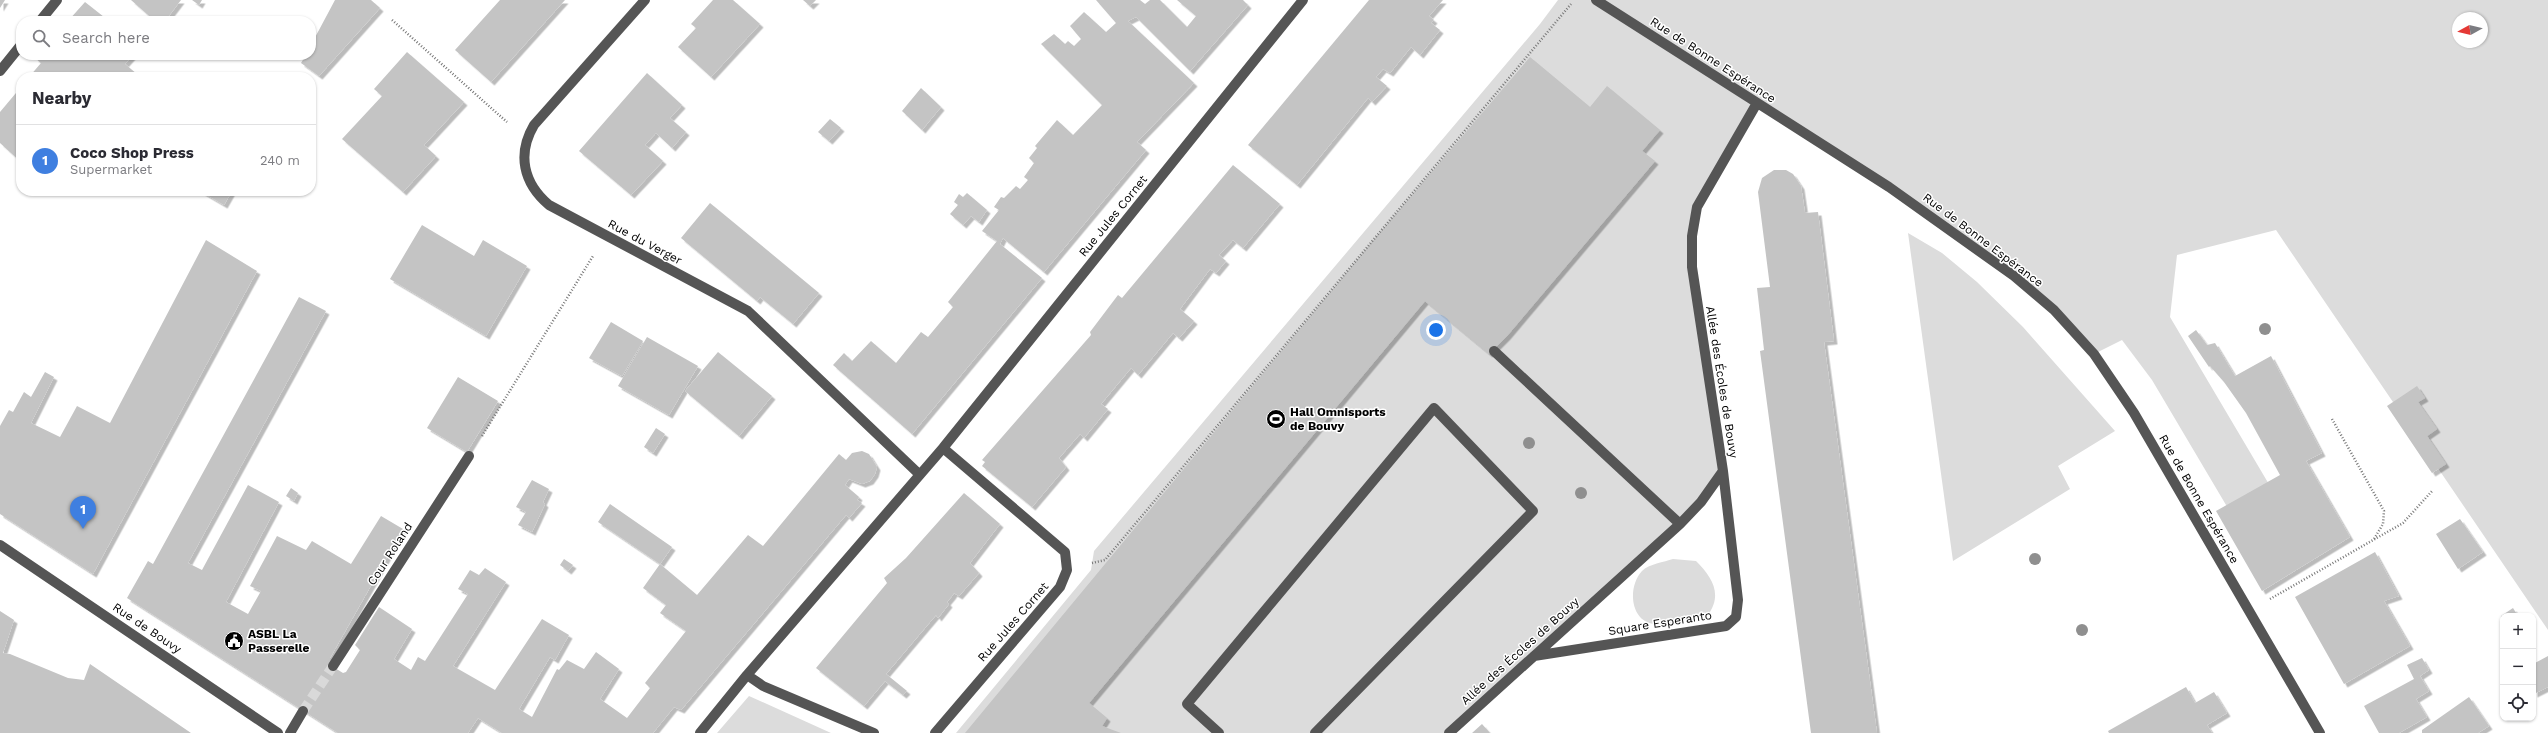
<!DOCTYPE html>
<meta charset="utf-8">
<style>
body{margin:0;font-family:"Work Sans",sans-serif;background:#f2f2f3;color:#2b2b33}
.controls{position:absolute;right:12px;bottom:12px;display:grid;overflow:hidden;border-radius:8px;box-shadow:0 1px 3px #0004}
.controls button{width:36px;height:36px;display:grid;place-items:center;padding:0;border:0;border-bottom:1px solid #e1e1e2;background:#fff;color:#2b2b33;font:20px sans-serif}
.compass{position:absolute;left:2452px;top:12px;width:36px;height:36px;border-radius:50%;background:#fff;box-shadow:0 1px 3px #0004;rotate:262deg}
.you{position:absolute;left:1436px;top:330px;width:14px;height:14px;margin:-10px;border:3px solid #fff;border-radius:50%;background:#1a73e8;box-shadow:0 0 0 6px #1a73e833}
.badge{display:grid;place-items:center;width:26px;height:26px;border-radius:50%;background:#000;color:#fff;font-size:13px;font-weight:700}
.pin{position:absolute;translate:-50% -33px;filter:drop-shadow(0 1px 2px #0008)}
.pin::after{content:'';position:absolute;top:21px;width:14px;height:12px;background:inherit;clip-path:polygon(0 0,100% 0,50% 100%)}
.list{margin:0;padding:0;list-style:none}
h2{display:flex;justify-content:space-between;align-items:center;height:52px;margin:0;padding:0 16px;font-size:17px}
h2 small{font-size:13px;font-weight:400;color:#7c7c81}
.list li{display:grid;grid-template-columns:26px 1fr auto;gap:12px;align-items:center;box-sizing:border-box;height:72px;padding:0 16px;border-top:1px solid #e1e1e2}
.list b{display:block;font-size:15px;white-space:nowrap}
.list p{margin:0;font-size:13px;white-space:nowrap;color:#7c7c81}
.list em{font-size:13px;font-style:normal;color:#7c7c81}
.icon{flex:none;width:22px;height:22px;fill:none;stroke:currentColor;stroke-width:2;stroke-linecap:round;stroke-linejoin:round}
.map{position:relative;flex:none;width:2548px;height:733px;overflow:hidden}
.search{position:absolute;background:#fff;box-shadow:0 1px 3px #0004;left:16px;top:16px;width:300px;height:44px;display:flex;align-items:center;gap:10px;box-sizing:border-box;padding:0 14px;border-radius:16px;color:#7c7c81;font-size:15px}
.panel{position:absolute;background:#fff;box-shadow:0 1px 3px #0004;left:16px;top:72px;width:300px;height:124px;border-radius:16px}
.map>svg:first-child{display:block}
.green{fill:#dcdcdc;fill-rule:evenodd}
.building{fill:#c4c4c4;filter:url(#shadow)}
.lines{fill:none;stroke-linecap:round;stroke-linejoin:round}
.minor-tunnel{stroke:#d9d9d9;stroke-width:10;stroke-dasharray:10 5;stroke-linecap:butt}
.path{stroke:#777;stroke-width:2.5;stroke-dasharray:1 2;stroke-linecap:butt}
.minor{stroke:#555;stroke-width:10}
.tree{fill:#8f8f8f}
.labels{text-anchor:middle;stroke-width:3;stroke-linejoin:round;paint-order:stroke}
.street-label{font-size:12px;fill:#000;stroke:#fff}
.poi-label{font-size:12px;font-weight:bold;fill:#000;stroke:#fff;text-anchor:start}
</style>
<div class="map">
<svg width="2548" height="733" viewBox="0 0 2548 733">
<defs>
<filter id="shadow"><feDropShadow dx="3.5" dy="3.5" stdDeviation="0" flood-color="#0004"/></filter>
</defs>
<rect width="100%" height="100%" fill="#fff"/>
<path class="green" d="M1558,0H2548V630L2276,230L2177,255L2170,317L2270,486L2229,510L2152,380L2122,340L2094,354L2014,276L1757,103L1697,207L1692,236L1723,471L1701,502L1449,733H956L1091,570L1094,551L1540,24ZM2458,18H2482V42H2458Z
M1908,233L1942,253L1977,282L2023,327L2115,431L2058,466L2070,489L1953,561Z
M1673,559L1696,561C1712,577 1723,594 1708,615C1692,618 1672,625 1656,624C1630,623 1627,587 1642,571C1649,564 1664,562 1673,559Z
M749,696L831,733H717Z"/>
<path class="building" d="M0,0H5L0,8Z
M131,0H181L165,21H155Z
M192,0H202L199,5Z
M335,0H371L380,8L319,76L301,63L306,55H311V45Z
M500,0H565L491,82L455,50Z
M713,0H733L760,24L711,77L678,47L696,28L691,24Z
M803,0H816L810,6Z
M1096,0H1140L1145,4L1150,0H1160L1187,27L1196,16L1177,0H1243L1248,5L1190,71L1136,17L1128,21L1194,83L1137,142L1146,150L1044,272L1003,238L1000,244L1042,278L912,434L833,365L844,353L852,361L871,341L896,363L921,332L928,337L953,307L948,302L997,241L982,231L999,210L994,207L1001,197L1004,198L1016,186L1020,189L1028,180L1024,177L1034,163L1029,158L1037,148L1035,146L1057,120L1073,135L1102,105L1041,44L1054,34L1065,44L1068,41L1074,46L1081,39L1070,26L1084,12L1106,32L1116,23Z
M1369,0H1443L1429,16L1434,20L1431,23L1440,30L1420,55L1411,47L1390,73L1383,69L1376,77L1387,86L1372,102L1368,98L1297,185L1248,145Z
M85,2L109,21H68Z
M407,52L464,102L424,145L436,156L403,192L342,139L382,96L374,89Z
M37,55H133L125,64L138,75L136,77H124L118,72L114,77H29L41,63L35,58Z
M1530,57L1590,107L1607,86L1660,130L1642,151L1655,161L1507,336L1489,354L1425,301L1089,703L1107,718L1102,726L1121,733H965L1376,237Z
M647,73L682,105L670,118L686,132L672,148L656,133L645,145L663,161L631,195L579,151Z
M21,87V162L0,143V112Z
M921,88L941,107L922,130L902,111Z
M830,119L841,128L829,141L818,132Z
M1233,165L1280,204L1243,248L1233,240L1219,255L1226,261L1216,273L1210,269L1180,309L1194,321L1179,338L1173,333L1138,375L1131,368L1101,404L1108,409L1084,438L1080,434L1059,458L1066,467L1032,507L982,466L985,462L982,460L1091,335L1090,332L1118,295L1122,298L1127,292Z
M1774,170H1786L1793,174L1801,186L1805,213L1818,212L1834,341L1824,342L1877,733H1811L1760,351L1764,350L1757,288L1770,287L1758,192L1762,178Z
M200,191H232L224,205Z
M967,193L987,210L979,222L971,216L963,225L950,214L958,205L954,202L959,194L963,197Z
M710,203L819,293L793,324L760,297L757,301L681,238Z
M422,225L474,256L483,240L527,266L486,336L390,279Z
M206,240L257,271L93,574L0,514V426L9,410L13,412L24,392L31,397L45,372L54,377L31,423L60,437L77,406L110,423Z
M299,297L326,311L188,563L202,570L248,485L279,502L226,602L248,614L261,591L250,586L277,536L306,550L312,541L351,564L381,516L403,529L330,658V665L343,673L346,672L360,650L355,645L379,607L412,629L394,659L411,670L418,657L425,661L468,594L458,589L470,570L479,575L485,568L506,582L453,666L495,690L542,619L569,635L555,660L550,657L519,709L532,717L557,669L559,670L567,660L584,669L596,652L619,669L600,699L627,718L650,688L645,683L686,631L660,613L666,605L643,588L660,564L697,595L748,535L763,546L839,454L846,460L852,453L862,451L869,454L877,467L875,474L870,481L862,484L849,479L845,485L859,497L857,500L862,503L849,518L846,515L681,710L674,707L653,733H502L478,718L468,733H338L127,598L148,561L153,564Z
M611,322L643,341L622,376L589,358Z
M2196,330L2207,345L2215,343L2235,376L2271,356L2322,453L2306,461L2350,537L2262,591L2216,511L2280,475L2246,413L2224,382L2210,366L2209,367L2188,336Z
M647,337L698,366L669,415L618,386Z
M718,352L772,396L739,436L685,391Z
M458,377L498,401L467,452L427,428Z
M2417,386L2425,398L2418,402L2437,429L2427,436L2446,464L2432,473L2387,406Z
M656,428L665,434L653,453L644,447Z
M532,480L549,489L543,502L545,504L532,532L518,525L526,512L516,507Z
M291,488L298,493L294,501L286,496Z
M964,493L1000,524L970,563L979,573L959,596L954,593L952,596L947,602L949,604L938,618L936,615L886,674L907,691L903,695L885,681L864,706L816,668L887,583L884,578L906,558Z
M610,504L672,547L660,564L598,522Z
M2460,519L2483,552L2458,569L2436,534Z
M2375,552L2399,596L2384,601L2410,646L2344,684L2295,597Z
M564,559L573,565L568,571L560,565Z
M2513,608L2518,616H2503V619L2501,616Z
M0,611L14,620L3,653L10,654L68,678L84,680L90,664L191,733H0Z
M2548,656V687L2534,694L2533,664Z
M2422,658L2429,670L2420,676L2429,691L2416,699L2427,717L2399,733H2379L2364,706L2414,679L2407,665Z
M2186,687L2195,703L2214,692L2227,713L2207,725L2212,733H2109L2108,731Z
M2469,697L2489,726L2478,733H2422V730Z
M1482,724L1490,733H1472Z"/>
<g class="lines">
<path class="minor-tunnel" d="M303,711L333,666"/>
<path class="path" d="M392,20L507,122
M2332,419L2384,511L2383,524L2374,539
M482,436L593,256
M1092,563L1105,560L1571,4
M2270,599L2403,523L2433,490"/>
<path class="minor" d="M645,0L534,125C517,154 523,183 549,205L748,311L919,474
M1596,0L1889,187L2014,276L2054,310L2094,354L2134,413L2320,733
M40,21L57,0
M0,71L21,45
M1494,351L1680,524
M0,545L278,733
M1534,656L1726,626L1736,617L1738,600L1723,471L1692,267V236L1697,207L1757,103
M333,666L469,456
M747,675L763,686L874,733
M290,733L303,711
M700,733L747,675L943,448L1303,0
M935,733L1060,587L1067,570L1065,552L943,448
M1219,733L1187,704L1434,408L1533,511L1315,733
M1449,733L1680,524L1701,502L1723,471"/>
</g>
<g class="tree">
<circle cx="2265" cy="329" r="6"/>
<circle cx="1529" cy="443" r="6"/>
<circle cx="1581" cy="493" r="6"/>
<circle cx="2035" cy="559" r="6"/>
<circle cx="2082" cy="630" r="6"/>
</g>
<defs>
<symbol id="stadium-disc" viewBox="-11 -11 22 22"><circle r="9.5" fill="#000" stroke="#fff"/><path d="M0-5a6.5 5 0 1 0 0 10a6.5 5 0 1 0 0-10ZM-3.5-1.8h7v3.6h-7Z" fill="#fff"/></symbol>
<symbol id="civic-disc" viewBox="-11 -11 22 22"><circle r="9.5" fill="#000" stroke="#fff"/><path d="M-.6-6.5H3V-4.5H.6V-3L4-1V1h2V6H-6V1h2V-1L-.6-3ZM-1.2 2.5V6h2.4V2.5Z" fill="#fff"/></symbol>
</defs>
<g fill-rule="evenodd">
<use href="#stadium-disc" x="1265" y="408" width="22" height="22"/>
<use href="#civic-disc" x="223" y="630" width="22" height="22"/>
</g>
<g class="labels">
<g class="street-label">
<text transform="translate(1713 60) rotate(33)" y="4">Rue de Bonne Espérance</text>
<text transform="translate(1113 216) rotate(-51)" y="4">Rue Jules Cornet</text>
<text transform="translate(1983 240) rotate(37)" y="4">Rue de Bonne Espérance</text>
<text transform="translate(645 242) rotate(28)" y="4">Rue du Verger</text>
<text transform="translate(1722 382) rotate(81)" y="4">Allée des Écoles de Bouvy</text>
<text transform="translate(2199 499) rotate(60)" y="4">Rue de Bonne Espérance</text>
<text transform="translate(390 554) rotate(-57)" y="4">Cour Roland</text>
<text transform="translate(1013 622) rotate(-49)" y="4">Rue Jules Cornet</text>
<text transform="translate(1660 623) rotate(-9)" y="4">Square Esperanto</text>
<text transform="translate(147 628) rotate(34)" y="4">Rue de Bouvy</text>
<text transform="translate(1520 651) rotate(-42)" y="4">Allée des Écoles de Bouvy</text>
</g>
<g class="poi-label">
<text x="1290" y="416">Hall Omnisports<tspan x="1290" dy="14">de Bouvy</tspan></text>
<text x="248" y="638">ASBL La<tspan x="248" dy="14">Passerelle</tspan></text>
</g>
</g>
</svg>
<div class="controls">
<button>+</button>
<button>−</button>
<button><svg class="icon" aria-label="locate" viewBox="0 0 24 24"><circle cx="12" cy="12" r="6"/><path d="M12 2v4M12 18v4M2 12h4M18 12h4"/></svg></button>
</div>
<svg class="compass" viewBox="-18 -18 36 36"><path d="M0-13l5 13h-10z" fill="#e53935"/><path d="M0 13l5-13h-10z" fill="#7c7c81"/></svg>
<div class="you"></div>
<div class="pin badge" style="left:83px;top:529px;background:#3f7fe0">1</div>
<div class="search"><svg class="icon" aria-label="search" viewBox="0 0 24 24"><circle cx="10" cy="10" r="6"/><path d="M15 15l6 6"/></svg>Search here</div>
<section class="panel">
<h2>Nearby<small></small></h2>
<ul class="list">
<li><span class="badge" style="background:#3f7fe0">1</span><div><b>Coco Shop Press</b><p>Supermarket</p></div><em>240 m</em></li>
</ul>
</section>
</div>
